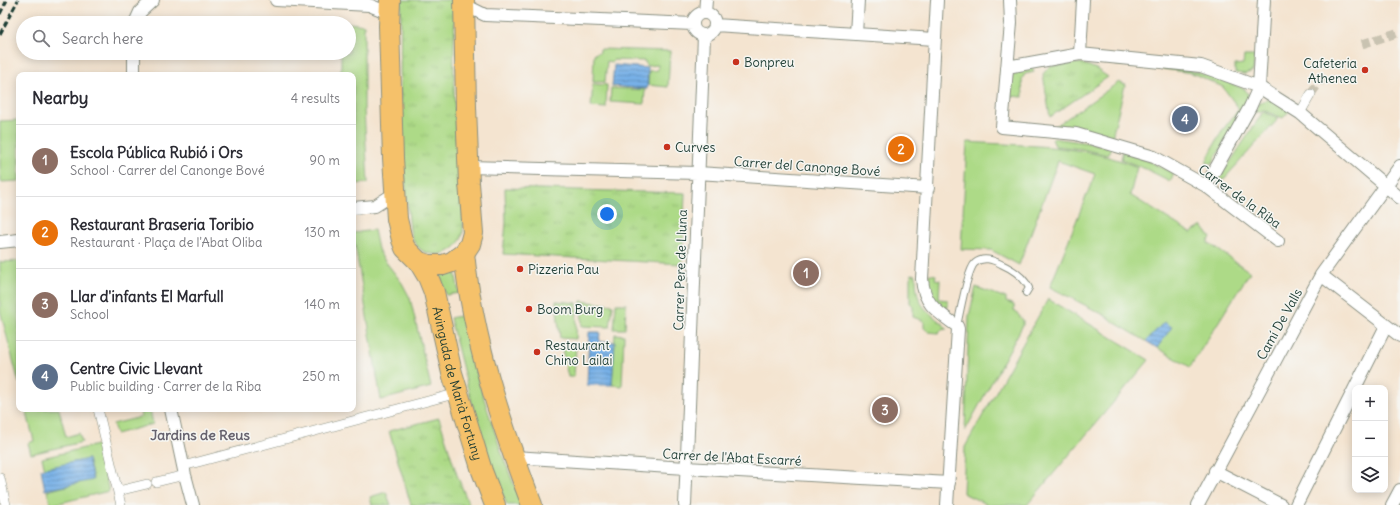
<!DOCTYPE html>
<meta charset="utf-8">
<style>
body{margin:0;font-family:Delius,sans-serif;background:#f7f7f7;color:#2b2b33}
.controls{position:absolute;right:12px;bottom:12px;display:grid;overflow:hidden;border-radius:8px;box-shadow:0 2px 10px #0003}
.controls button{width:36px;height:36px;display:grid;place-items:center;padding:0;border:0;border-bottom:1px solid #e1e1e2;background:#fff;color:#2b2b33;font:20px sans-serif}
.you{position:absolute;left:607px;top:214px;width:14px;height:14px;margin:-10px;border:3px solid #fff;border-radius:50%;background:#1a73e8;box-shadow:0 0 0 6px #1a73e833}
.badge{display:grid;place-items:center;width:26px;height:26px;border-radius:50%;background:#d93025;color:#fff;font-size:13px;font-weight:700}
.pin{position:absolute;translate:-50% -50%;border:2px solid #fff;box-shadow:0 1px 4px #0006}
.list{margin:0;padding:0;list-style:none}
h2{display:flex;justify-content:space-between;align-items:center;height:52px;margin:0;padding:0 16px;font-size:17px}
h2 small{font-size:13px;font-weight:400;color:#7c7c81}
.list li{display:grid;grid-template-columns:26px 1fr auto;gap:12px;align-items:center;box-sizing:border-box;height:72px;padding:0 16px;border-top:1px solid #e1e1e2}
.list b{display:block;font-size:15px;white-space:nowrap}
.list p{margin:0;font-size:13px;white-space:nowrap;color:#7c7c81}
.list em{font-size:13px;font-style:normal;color:#7c7c81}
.icon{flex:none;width:22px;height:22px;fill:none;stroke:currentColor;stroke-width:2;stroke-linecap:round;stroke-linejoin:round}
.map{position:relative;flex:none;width:1400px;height:505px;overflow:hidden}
.search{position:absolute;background:#fff;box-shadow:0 2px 10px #0003;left:16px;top:16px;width:340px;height:44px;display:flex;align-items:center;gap:10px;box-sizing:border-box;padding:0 14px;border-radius:22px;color:#7c7c81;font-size:15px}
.panel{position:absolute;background:#fff;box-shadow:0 2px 10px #0003;left:16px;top:72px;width:340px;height:340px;border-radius:8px}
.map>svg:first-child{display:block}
.green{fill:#adda87;stroke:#668c5e}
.park{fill:url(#park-tufts);stroke:#668c5e}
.water{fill:url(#water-rules);stroke:#4b768e}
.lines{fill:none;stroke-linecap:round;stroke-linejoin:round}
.pedestrian-tunnel{stroke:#c9c3b1;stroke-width:9;stroke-dasharray:9 4.5;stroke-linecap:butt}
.service-casing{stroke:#8a9082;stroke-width:8}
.pedestrian-casing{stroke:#8a9082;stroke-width:10}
.minor-casing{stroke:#8a9082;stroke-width:14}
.primary-casing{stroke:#8a9082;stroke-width:22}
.service{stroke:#fff;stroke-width:6}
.pedestrian{stroke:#fff;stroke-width:9}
.minor{stroke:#fff;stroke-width:12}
.primary{stroke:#f5c16b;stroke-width:20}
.rail{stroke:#1f3d34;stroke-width:3;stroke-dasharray:6 3;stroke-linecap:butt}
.poi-dot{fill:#c8321e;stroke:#f6f6f2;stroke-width:1.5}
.labels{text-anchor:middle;stroke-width:3;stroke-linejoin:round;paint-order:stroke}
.poi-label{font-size:13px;fill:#1f3d34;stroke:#f6f6f2;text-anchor:start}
.street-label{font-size:13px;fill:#1f3d34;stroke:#f6f6f2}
.neighbourhood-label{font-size:14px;font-weight:bold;fill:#67636e;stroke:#f6f6f2}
</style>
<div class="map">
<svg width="1400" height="505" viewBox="0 0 1400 505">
<defs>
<pattern id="park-tufts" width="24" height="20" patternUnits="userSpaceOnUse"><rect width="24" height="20" fill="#adda87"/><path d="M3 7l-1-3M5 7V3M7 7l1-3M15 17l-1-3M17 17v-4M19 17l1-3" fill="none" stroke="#94bc75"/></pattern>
<pattern id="water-rules" width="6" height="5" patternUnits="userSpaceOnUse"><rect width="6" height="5" fill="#77b0e7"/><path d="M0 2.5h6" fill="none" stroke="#6190bc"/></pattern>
</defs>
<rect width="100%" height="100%" fill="#f6f6f2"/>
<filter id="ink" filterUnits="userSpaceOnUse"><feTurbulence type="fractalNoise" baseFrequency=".025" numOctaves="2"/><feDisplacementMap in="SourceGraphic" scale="8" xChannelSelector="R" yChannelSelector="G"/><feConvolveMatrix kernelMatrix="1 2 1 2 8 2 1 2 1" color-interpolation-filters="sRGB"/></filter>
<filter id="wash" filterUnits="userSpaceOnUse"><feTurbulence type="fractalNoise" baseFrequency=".012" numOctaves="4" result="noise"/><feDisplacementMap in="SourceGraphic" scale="16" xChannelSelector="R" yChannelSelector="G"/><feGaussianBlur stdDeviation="0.9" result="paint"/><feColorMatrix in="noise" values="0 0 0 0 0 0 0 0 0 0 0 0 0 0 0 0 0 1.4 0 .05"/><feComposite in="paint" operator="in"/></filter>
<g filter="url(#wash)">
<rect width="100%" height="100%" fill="#f4e4d0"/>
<path class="green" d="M341,22L364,25V110L368,183L353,184V75H341V53H349V23H341Z
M600,49L670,51L668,87L648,85L649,71L658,70V65L646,66L645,61L613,60L612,62L607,61L605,82H593L594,54L600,52Z
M1244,56H1255L1253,71L1245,74L1235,73V65L1243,64Z
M1115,62L1193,71L1217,78L1245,89L1249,97L1248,102L1212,164L1206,162L1221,132L1239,109L1223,87L1192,73L1135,65H1116Z
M1032,68L1034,72L1025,74L1022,79L1023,97L1010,96C1012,73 1009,72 1032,68Z
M1119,82L1125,85L1112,137L1078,129L1053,128Z
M593,84L607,85L606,108L591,107Z
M611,88L645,90L644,104L610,102Z
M1270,99L1290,110L1283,118L1262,110L1261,112H1255L1260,102Z
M1263,112L1279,118L1223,180L1219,179Z
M19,120V181L0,182V121Z
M1053,138L1096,144L1111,148L1107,155L1081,149L1055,146L1052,139Z
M967,142C1024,146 1084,144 1137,167L1130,195L1191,233L1202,226L1211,238L1207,242L1250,272L1190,367L1112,321L1106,316L1050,287L1095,174L1058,161L1019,265L991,250L961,249Z
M1123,151L1151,162L1174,174L1170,181L1148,170L1121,159Z
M374,230L378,249L382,257L402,283L410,298L431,387L381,400L353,233Z
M19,261V383L0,310V262Z
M455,271L459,293L446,295L440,275L448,274Z
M912,274L916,275C916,294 918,304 933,316C938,321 943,323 947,329L941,330L938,333L929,332L924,328V321L913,317V306L910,303V278Z
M929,274L936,275L935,279L940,280L939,299L948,300V307L944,309C931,304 928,286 929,274Z
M976,287L1006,298V302L1014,305V310L1023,320V325L965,431L969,316Z
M1048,299L1149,360L1027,505H988L963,493L965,447Z
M556,301L577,303L576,339L560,338Z
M581,301L613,305L610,327L582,326Z
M616,304H626L625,329H614Z
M464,315L479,383L503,457L522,505H507C481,445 466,382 450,318Z
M615,334L624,335L622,386L612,385Z
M561,344L576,346L574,377H568Z
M26,409H59L66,437L79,433L82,442L31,454L28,443L34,441Z
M140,409H150L153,424L116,434L113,424L141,417Z
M97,445L109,491L51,505L47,491L93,479L88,459L45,469L42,458Z
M386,492L391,505H372L370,497Z"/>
<path class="park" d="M401,0H456C452,56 454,114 458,170C459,186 466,223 462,236C457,252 439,258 425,252C416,248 412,239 410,230L403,158L400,86Z
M1082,63L1096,69L1108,77L1050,117L1043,74L1050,66Z
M505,188L685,193L682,264L503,254L506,223Z
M439,418L457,475L469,505H411L389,431Z"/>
<path class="water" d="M614,65L648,68L647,89L612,86Z
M1164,322L1172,327L1157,348L1146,341Z
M589,332H600L599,342H615L612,385H587Z
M88,459L93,480L45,490L41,469Z"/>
</g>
<g filter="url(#ink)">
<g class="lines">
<path class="pedestrian-tunnel" d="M1362,44L1400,32
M1311,94L1325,74"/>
<defs>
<path id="service" d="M957,326C960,314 967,270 975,263C983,256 993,260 1001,264C1012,269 1024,277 1029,288L1026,293"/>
<path id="pedestrian" d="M1300,113L1311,94
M98,409L121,505
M183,466L458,393
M0,478L6,505
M156,482L185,475
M118,491L147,484"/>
<path id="minor" d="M276,0L369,5L389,13
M937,0L922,279C924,305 938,312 957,326L958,329L947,505
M1010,0L1011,23L1002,127L1076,134L1154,157L1206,186L1278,241
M465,5L485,15L693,24
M693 24a11 11 0 1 1 22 0a11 11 0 1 1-22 0Z
M705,13L706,0
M135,23L140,12L153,0
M715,25L935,39
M856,34L858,0
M134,53V75
M1080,54L1083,0
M1007,67L1080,54L1201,66L1259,87L1300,113L1400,198
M468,167L698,173L928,188
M1206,186L1250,107L1259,87L1264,0
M353,208L375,206L395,193
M0,242L19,240
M1321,275L1400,336
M171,409L185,475L193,505
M514,457L686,468L949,483
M1215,471L1281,505
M685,505L704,36
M1198,505L1321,275L1400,166
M1296,505L1386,326
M1392,505L1400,490"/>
<g id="primary">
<path d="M390,0L389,26L393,158L397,219L402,240L405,248L419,262L430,265H443L452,262L464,253L470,244L473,233L469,183L466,107L464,0"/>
<path d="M464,253C473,340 501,424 532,505"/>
<path id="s1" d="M419,262L428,277L434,292L452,373L482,471L495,505"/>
</g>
</defs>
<use href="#service" class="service-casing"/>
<use href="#pedestrian" class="pedestrian-casing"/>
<use href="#minor" class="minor-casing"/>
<use href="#primary" class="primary-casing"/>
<use href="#service" class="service"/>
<use href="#pedestrian" class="pedestrian"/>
<use href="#minor" class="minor"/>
<use href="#primary" class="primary"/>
<path class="rail" d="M0,14L7,0
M0,34L18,0"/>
</g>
</g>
<g class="poi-dot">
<circle cx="736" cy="62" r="4"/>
<circle cx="1365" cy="70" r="4"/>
<circle cx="667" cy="147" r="4"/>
<circle cx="520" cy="269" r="4"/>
<circle cx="529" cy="309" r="4"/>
<circle cx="537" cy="352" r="4"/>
</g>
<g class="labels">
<g class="poi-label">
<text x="744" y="67">Bonpreu</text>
<text x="1357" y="68" text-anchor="end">Cafeteria<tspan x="1357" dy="15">Athenea</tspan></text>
<text x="675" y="152">Curves</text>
<text x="528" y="274">Pizzeria Pau</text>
<text x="537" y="314">Boom Burg</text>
<text x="545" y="350">Restaurant<tspan x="545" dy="15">Chino Lailai</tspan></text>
</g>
<g class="street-label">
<text transform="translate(807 166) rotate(4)" y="5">Carrer del Canonge Bové</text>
<text transform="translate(1240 196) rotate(36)" y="5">Carrer de la Riba</text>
<text transform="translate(680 270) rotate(-88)" y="5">Carrer Pere de Lluna</text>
<text transform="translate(1279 324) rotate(-61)" y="5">Camí De Valls</text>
<text dy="5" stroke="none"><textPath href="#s1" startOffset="128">Avinguda de Marià Fortuny</textPath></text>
<text transform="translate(732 457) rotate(3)" y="5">Carrer de l'Abat Escarré</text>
</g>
<g class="neighbourhood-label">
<text x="200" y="440">Jardins de Reus</text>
</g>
</g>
</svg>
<div class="controls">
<button>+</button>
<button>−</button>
<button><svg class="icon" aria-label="layers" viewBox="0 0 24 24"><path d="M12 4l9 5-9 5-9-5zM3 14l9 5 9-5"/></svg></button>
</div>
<div class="you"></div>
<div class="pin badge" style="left:806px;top:273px;background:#8d6e63">1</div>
<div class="pin badge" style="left:901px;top:149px;background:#e8710a">2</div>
<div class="pin badge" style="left:885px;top:410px;background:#8d6e63">3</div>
<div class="pin badge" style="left:1185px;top:119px;background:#5c6f8a">4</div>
<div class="search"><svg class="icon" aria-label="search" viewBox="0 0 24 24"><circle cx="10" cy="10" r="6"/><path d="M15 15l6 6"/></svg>Search here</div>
<section class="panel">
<h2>Nearby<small>4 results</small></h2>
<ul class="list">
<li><span class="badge" style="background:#8d6e63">1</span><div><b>Escola Pública Rubió i Ors</b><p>School · Carrer del Canonge Bové</p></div><em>90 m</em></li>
<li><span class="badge" style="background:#e8710a">2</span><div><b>Restaurant Braseria Toribio</b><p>Restaurant · Plaça de l'Abat Oliba</p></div><em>130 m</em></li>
<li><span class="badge" style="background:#8d6e63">3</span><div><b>Llar d'infants El Marfull</b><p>School</p></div><em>140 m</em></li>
<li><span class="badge" style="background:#5c6f8a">4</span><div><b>Centre Civic Llevant</b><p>Public building · Carrer de la Riba</p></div><em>250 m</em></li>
</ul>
</section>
</div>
